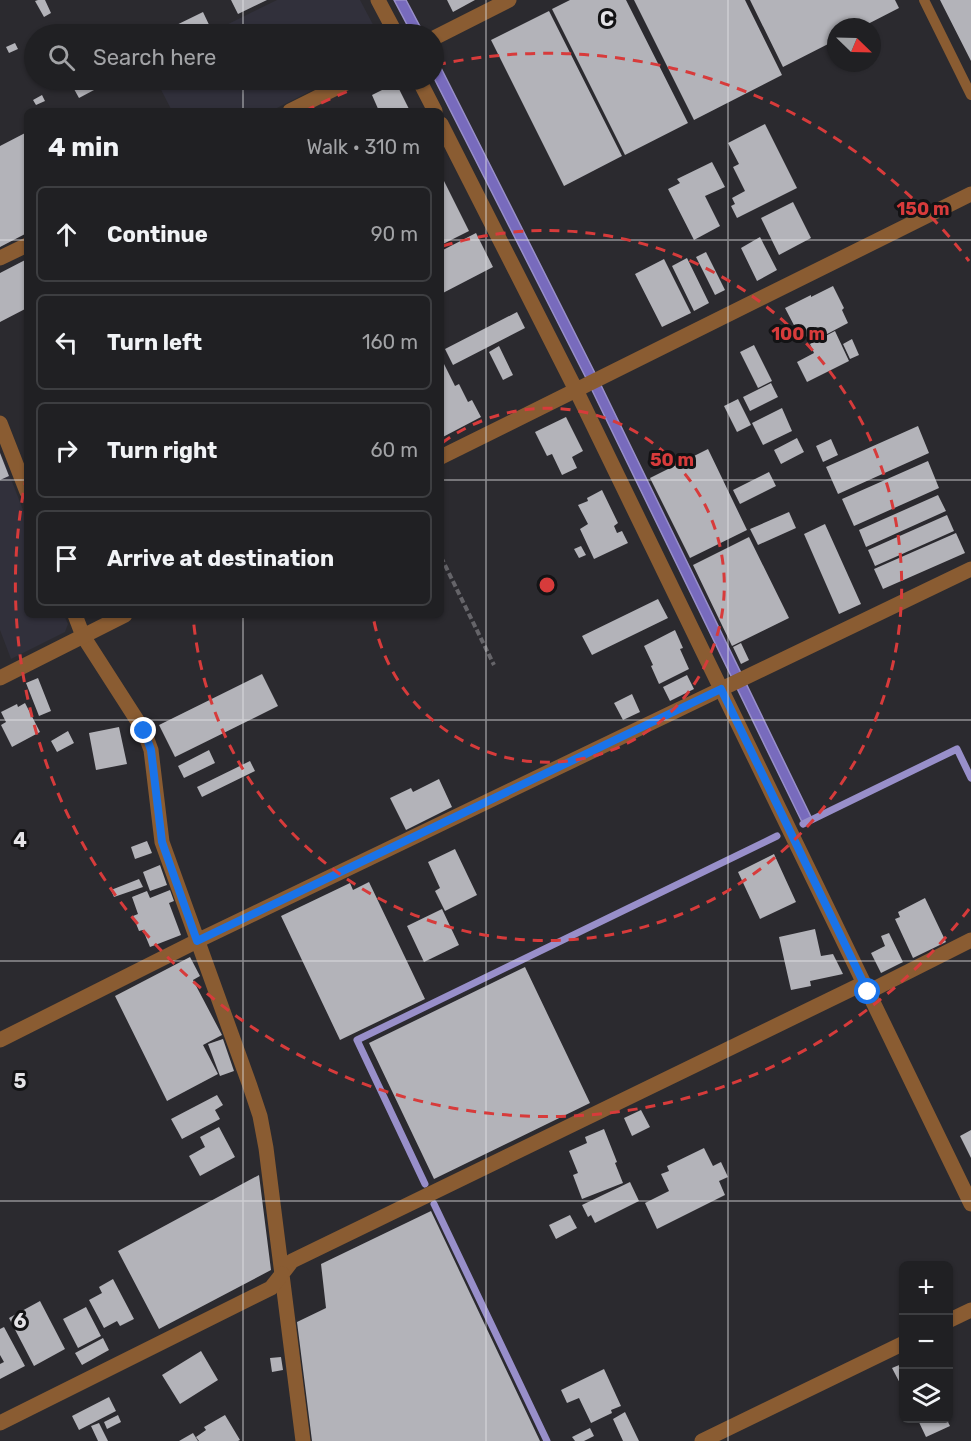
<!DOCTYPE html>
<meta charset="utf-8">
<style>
body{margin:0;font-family:Rubik,sans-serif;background:#2d2d30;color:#f1f3f6}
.controls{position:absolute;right:18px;bottom:18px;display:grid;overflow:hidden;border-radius:9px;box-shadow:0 2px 4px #0004}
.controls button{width:54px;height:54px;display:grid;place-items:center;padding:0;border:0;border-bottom:2px solid #3d3e41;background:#202023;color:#f1f3f6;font:30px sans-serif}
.compass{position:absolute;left:827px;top:18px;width:54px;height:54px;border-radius:50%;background:#202023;box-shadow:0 2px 4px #0004;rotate:113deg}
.stop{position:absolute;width:18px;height:18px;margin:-14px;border:4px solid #1a73e8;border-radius:50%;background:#fff}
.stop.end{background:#1a73e8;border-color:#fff;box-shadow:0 2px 6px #0008}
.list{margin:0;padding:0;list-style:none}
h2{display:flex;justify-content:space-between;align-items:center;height:78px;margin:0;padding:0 24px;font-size:26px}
h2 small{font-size:20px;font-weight:400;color:#a2a3a6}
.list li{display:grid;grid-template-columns:39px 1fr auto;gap:18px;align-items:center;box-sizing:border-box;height:96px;margin:0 12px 12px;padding:0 12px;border:2px solid #3d3e41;border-radius:9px}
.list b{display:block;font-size:22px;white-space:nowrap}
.list em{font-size:20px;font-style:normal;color:#a2a3a6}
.icon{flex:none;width:33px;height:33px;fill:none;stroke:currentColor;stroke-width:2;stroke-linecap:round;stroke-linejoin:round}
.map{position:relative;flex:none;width:971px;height:1441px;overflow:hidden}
.search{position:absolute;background:#202023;box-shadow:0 2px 4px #0004;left:24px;top:24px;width:420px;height:66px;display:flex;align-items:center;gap:15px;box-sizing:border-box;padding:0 21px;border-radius:33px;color:#a2a3a6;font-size:22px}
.panel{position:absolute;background:#202023;box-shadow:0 2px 4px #0004;left:24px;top:108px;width:420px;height:510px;border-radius:9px}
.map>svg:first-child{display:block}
.built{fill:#31303b}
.water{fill:#786bbd;stroke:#988fca;stroke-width:1.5}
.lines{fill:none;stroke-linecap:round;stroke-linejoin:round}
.stream{stroke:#988fca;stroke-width:7}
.building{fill:#b3b3b9}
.path{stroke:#656469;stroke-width:4;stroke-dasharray:6 3;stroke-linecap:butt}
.service{stroke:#8a5c32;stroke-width:10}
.minor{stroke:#8a5c32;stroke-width:15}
.tertiary{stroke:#8a5c32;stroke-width:15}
.route{stroke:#1a73e8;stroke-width:8}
.grid{fill:none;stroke:#e4e3e7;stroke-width:1.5;stroke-opacity:0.55}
.ring{fill:none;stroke:#d73b3b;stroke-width:3;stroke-dasharray:10 8}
.grid-label{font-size:20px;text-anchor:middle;font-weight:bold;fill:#e4e3e7;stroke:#131315;stroke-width:6;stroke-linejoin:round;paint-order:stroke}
.centre{fill:#d73b3b;stroke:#131315;stroke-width:3}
.ring-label{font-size:18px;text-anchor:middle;font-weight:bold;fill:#d73b3b;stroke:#131315;stroke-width:6;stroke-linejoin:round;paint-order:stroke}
</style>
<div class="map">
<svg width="971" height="1441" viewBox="0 0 971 1441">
<rect width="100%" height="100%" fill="#2b2a2f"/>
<path class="built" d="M277,0H360L378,34H208Z
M156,80H333L271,111H172Z
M0,451L27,520V615H64L68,624L65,632L11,659L0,630Z"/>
<path class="water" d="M394,0H406L424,34H412Z
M434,54L598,379L812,819L803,824L589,384L434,78Z"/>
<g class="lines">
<path class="stream" d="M803,824L957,749L971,778
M425,1184L357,1040L777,836
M434,1204L547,1441"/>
</g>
<path class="building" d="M38,0H45L51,13L44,17L35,1Z
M231,0H267L238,14Z
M447,0H475L453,12Z
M570,0H626L688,123L625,155L552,9Z
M634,0H745L782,75L694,120Z
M750,0H895L899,8L862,27H836V40L783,67Z
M940,0H971V61Z
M549,11L622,156L564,186L491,40Z
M203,12L212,31L205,34H158Z
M15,43L18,49L9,53L6,47Z
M69,80H89L94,90L79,98Z
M396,83L410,111H379L372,95Z
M42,95L45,101L36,105L33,100Z
M765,124L797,188L737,218L731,206L735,204L732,198L745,191L733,167L739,164L728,143Z
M27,132V233L0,247V146Z
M712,162L725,187L705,196L720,226L694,240L668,189L680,183L677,179Z
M441,175L469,231L441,245Z
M793,202L811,238L779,255L761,218Z
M476,233L493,267L441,294V251Z
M760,237L777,270L757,281L741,248Z
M706,252L725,290L715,295L696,257Z
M687,258L709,303L694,311L672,266Z
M27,259V308L0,322V273Z
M664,259L691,313L662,327L635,274Z
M833,286L844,308L842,310L848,323L810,343L802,328L797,331L785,308L811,295V297Z
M517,312L525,328L453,365L445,349Z
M835,331L849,361L807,382L797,362L814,353L810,344Z
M852,339L859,355L850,359L843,344Z
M754,345L772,381L758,388L740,352Z
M499,346L513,375L503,380L489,352Z
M441,358L455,386L459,384L468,402L472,400L481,417L441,438Z
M771,383L778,397L750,411L743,397Z
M738,399L751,425L737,432L724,406Z
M782,408L792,431L763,445L752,423Z
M566,417L583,451L572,457L577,468L562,475L552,454L547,456L535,432Z
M918,426L929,453L838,494L826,467Z
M797,438L804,452L781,464L774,450Z
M831,439L838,455L823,462L816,446Z
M708,449L747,530L690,558L650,478Z
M0,453L9,476L0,480Z
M928,461L939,488L854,526L842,499Z
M769,472L776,486L740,504L733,490Z
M602,490L618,523L614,526L617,533L622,531L628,543L594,559L580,529L588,524L578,505L588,501L587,498Z
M938,495L946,511L866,547L859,530Z
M789,512L796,528L758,545L750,529Z
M947,515L954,531L875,566L868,550Z
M825,524L861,604L839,614L804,534Z
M956,533L965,553L883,589L874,569Z
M749,537L789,618L732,646L693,565Z
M581,546L586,555L579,558L574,549Z
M658,599L668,618L592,655L582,636Z
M675,630L683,648L680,649L689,669L659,684L651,666L653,665L644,646Z
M741,643L749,660L741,664L733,647Z
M262,674L278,706L175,757L159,725Z
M687,675L694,689L670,701L663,687Z
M38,678L51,711L39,716L26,683Z
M632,694L640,712L623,720L614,703Z
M25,703L40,732L12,747L1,725L6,722L1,712L17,704L18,707Z
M119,727L127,764L96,770L89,733Z
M68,731L74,743L57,752L51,741Z
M209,750L215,763L184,778L178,766Z
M250,761L255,771L202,797L197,787Z
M439,779L452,807L406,830L390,798L411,788L413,792Z
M147,841L152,853L135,859L131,847Z
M455,849L477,895L445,911L435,891L440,888L428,862Z
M774,854L796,902L760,919L738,872Z
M160,865L167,885L150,891L143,872Z
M139,879L143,887L114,897L111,890Z
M369,882L425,999L340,1040L281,916L350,883L353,890Z
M170,890L174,901L169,903L181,935L150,947L143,930L139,931L133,916L138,914L132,897L147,891L150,898Z
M925,898L946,942L913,958L895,919L900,917L898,912Z
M442,909L459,945L424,962L407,926Z
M815,929L821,956L833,954L843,974L810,981L811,986L791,990L779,937Z
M889,933L903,962L881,973L871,953L885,946L881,936Z
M190,957L200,976L193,980L222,1035L203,1045L218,1074L167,1101L115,996Z
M525,967L590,1103L434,1179L369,1043Z
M223,1039L234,1071L220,1076L208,1044Z
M217,1095L223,1105L215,1110L220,1119L182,1139L171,1119Z
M641,1110L650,1127L632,1136L624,1118Z
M219,1127L235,1157L200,1176L189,1156L205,1147L200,1137Z
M604,1129L617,1162L615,1163L623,1183L582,1199L573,1175L578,1173L569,1151L587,1143L585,1137Z
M971,1130V1158L960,1136Z
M704,1148L713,1166L721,1162L728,1177L719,1181L725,1195L657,1229L645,1203L669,1191L661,1174L669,1171L667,1166Z
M259,1175L271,1270L159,1329L118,1251Z
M630,1182L639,1201L595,1223L591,1215L588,1217L582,1205Z
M431,1211L540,1441H312L297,1322L326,1308L321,1264Z
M570,1215L577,1228L556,1239L549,1225Z
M113,1279L134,1319L120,1326L117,1321L104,1328L89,1300L102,1293L99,1287Z
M40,1301L65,1349L34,1366L9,1318Z
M86,1307L101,1336L78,1348L63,1319Z
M4,1327L25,1366L0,1379V1364L4,1362L0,1355V1329Z
M103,1338L109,1350L82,1365L75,1353Z
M201,1351L218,1380L180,1404L162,1375Z
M281,1357L283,1370L272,1372L270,1358Z
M904,1363V1391L892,1368Z
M604,1369L621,1406L611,1410L612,1413L591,1423L579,1398L567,1403L561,1390Z
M109,1397L116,1411L79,1430L72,1416Z
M625,1412L639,1441H623L613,1419Z
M118,1415L121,1422L107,1429L104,1422Z
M225,1415L240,1440L238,1441H199L196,1437L206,1430L204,1427Z
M917,1418H946L950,1426L926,1437Z
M99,1423L108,1441H98L91,1426Z
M590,1428L594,1436L584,1441H575L572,1437Z
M193,1433L198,1441H179Z"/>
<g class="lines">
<path class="path" d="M441,557L494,665"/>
<path class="service" d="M924,0L971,95"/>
<path class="minor" d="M434,38L509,0
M290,111L352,80
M0,258L27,245
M0,423L27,492
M75,615L83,636L144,731L151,750L162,842L250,1086L260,1116L266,1148L303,1441
M868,992L971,940
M0,1040L197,941L971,569
M282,1274L292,1261L864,983
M948,1321L971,1310
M702,1441L904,1343"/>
<path class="tertiary" d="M378,0L396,34
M419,80L435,111
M441,124L576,390L971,1204
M441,457L971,194
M0,678L125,615
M0,1423L271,1288L282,1274"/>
</g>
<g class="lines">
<path class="route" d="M144,731L151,750L162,842L197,941L721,689L868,992"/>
</g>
<path class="grid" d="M243,0V34M486,0V1441M728,0V1441M243,80V111M0,240H27M441,240H971M0,480H27M441,480H971M243,615V1441M0,720H971M0,961H971M0,1201H971"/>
<g class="ring">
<path d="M442 443A177 177 0 1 1 373 616"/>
<path d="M443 246A355 355 0 1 1 193 616"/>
<path d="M969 909A532 532 0 0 1 27 474M305 111A532 532 0 0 1 378 80M436 65A532 532 0 0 1 969 261"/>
</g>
<g class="grid-label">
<text x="607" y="26">C</text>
<text x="20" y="847">4</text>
<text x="20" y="1088">5</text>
<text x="20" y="1328">6</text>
</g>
<circle cx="547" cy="585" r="9" class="centre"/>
<g class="ring-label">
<text x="923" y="215">150 m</text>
<text x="798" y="340">100 m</text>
<text x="672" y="466">50 m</text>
</g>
</svg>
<div class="controls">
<button>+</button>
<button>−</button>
<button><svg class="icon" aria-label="layers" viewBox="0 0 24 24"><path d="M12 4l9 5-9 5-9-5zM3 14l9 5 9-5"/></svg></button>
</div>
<svg class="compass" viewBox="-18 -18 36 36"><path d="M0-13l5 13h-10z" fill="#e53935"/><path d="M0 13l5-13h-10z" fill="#a2a3a6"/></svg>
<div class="stop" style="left:868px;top:992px"></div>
<div class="stop end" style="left:144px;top:731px"></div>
<div class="search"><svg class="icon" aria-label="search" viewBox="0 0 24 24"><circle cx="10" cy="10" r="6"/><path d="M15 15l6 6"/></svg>Search here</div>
<section class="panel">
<h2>4 min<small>Walk · 310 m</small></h2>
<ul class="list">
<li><svg class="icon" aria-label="ahead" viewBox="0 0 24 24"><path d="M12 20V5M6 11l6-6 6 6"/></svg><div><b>Continue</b></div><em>90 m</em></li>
<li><svg class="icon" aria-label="left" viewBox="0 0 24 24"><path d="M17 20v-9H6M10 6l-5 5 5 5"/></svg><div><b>Turn left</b></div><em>160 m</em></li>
<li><svg class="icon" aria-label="right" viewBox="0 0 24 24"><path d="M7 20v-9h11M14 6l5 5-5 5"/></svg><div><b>Turn right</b></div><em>60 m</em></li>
<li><svg class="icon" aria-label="arrive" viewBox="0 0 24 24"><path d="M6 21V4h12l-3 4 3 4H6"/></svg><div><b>Arrive at destination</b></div></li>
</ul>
</section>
</div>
